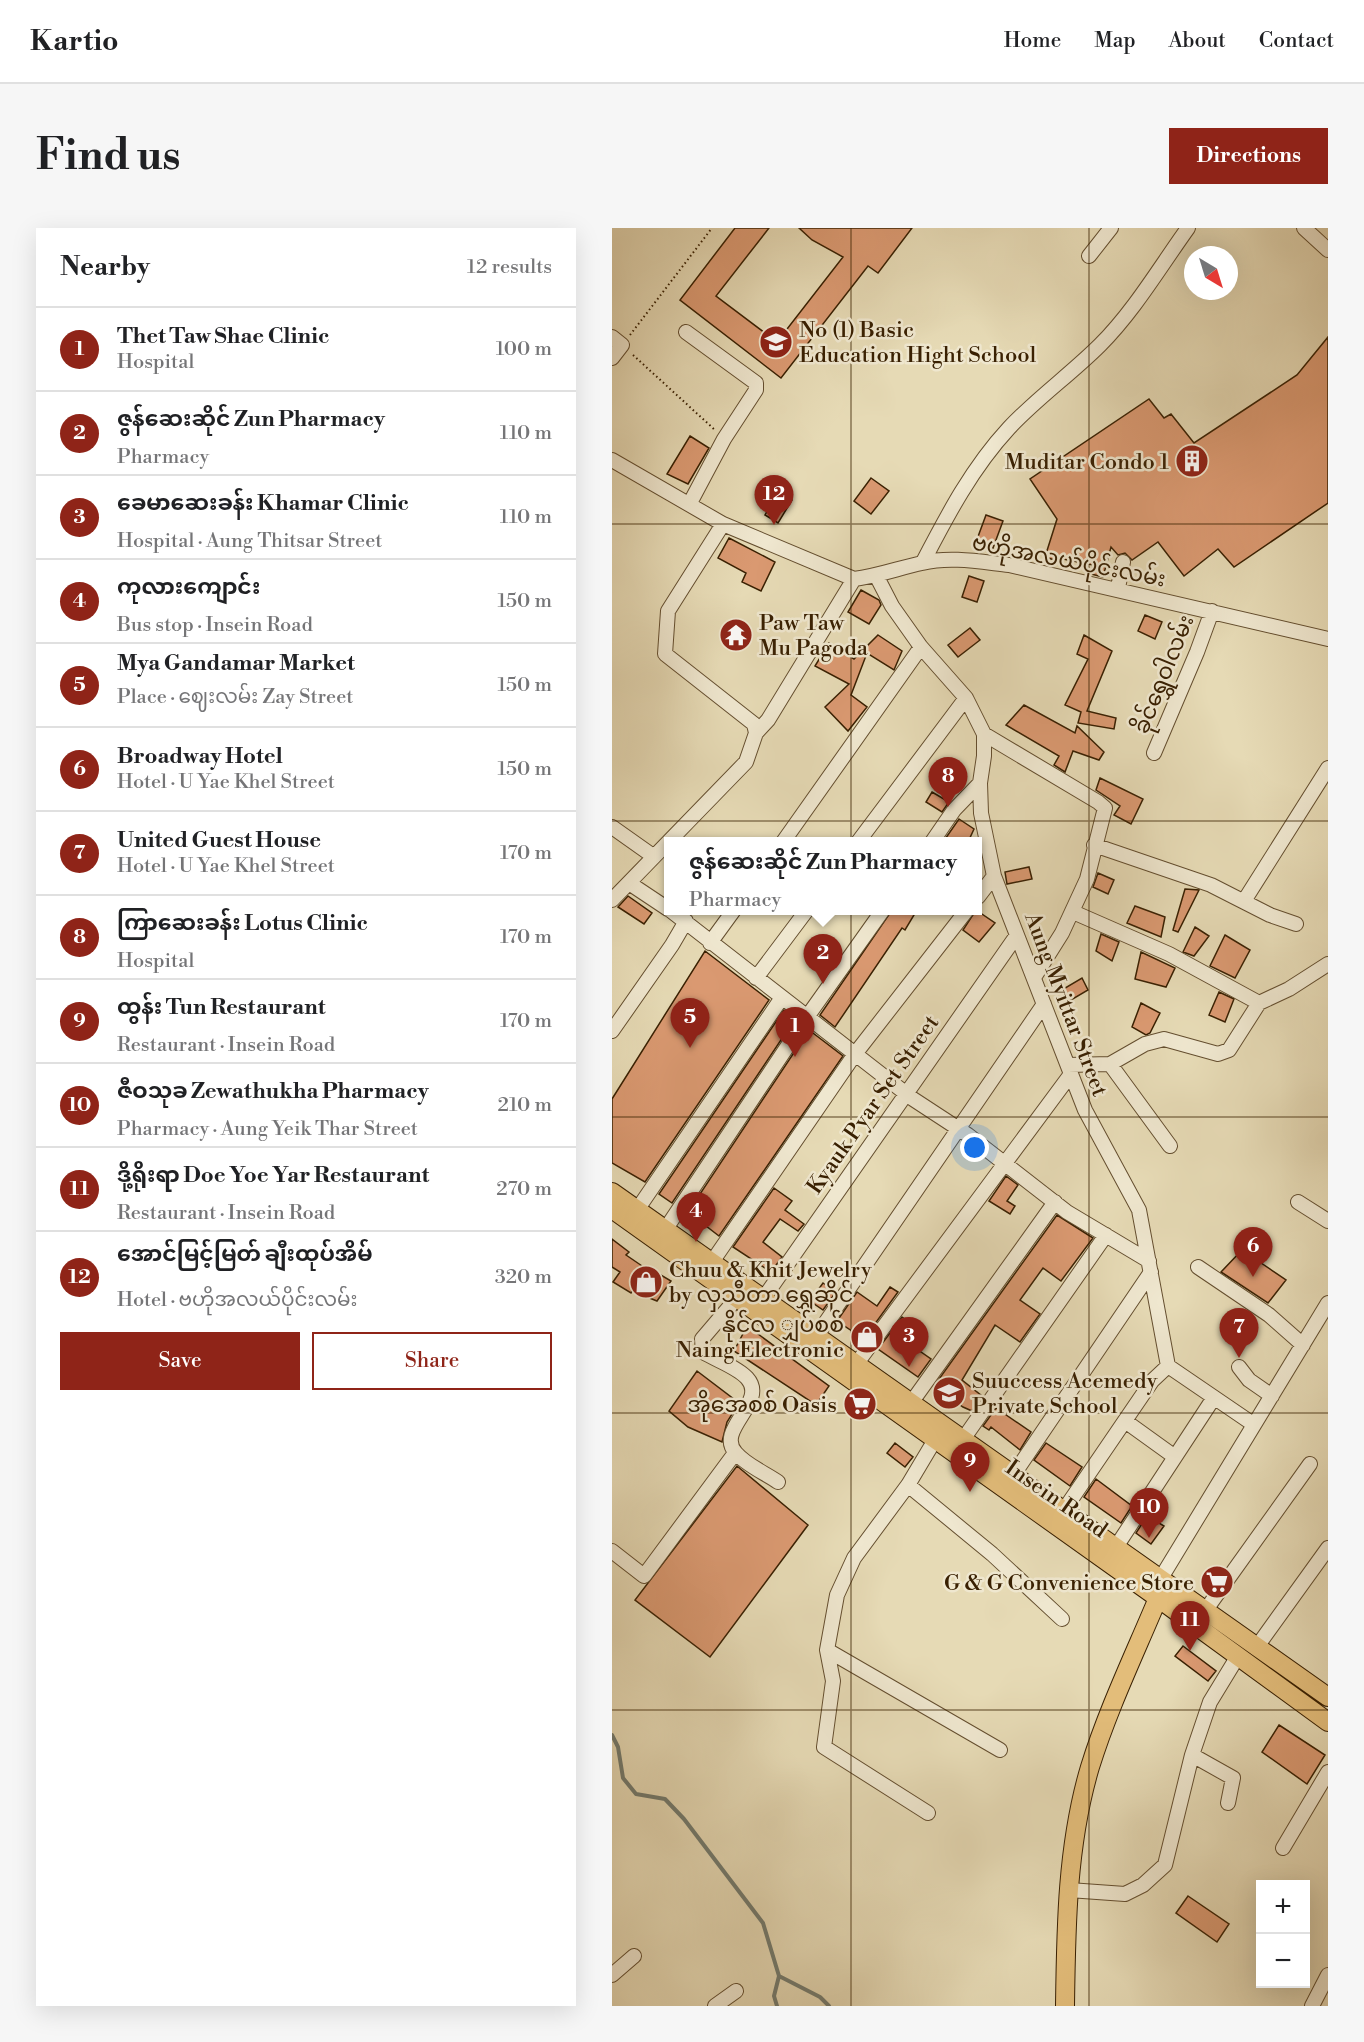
<!DOCTYPE html>
<meta charset="utf-8">
<style>
body{margin:0;font-family:"Libre Bodoni","Noto Sans Myanmar",serif;background:#f6f6f6;color:#202124}
.controls{position:absolute;right:18px;bottom:18px;display:grid;overflow:hidden;border-radius:0px;box-shadow:0 6px 24px #0002}
.controls button{width:54px;height:54px;display:grid;place-items:center;padding:0;border:0;border-bottom:2px solid #e0e0e0;background:#fff;color:#202124;font:30px sans-serif}
.compass{position:absolute;left:572px;top:18px;width:54px;height:54px;border-radius:50%;background:#fff;box-shadow:0 6px 24px #0002;rotate:142deg}
.you{position:absolute;left:363px;top:920px;width:21px;height:21px;margin:-15px;border:4px solid #fff;border-radius:50%;background:#1a73e8;box-shadow:0 0 0 9px #1a73e833}
.badge{display:grid;place-items:center;width:39px;height:39px;border-radius:50%;background:#8f2418;color:#fff;font-size:20px;font-weight:700}
.pin{position:absolute;translate:-50% -50px;filter:drop-shadow(0 2px 3px #0008)}
.pin::after{content:'';position:absolute;top:32px;width:21px;height:18px;background:inherit;clip-path:polygon(0 0,100% 0,50% 100%)}
.popup{position:absolute;left:52px;top:609px;width:318px;height:78px;box-sizing:border-box;display:grid;place-content:center;border-radius:0px;background:#fff;filter:drop-shadow(0 2px 4px #0005);font-size:20px;white-space:nowrap;color:#757577}
.popup b{font-size:22px;color:#202124}
.popup::after{content:'';position:absolute;left:50%;top:100%;margin-left:-12px;border:12px solid transparent;border-top-color:#fff}
.list{margin:0;padding:0;list-style:none}
h2{display:flex;justify-content:space-between;align-items:center;height:78px;margin:0;padding:0 24px;font-size:26px}
h2 small{font-size:20px;font-weight:400;color:#757577}
.list li{display:grid;grid-template-columns:39px 1fr auto;gap:18px;align-items:center;box-sizing:border-box;height:84px;padding:0 24px;border-top:2px solid #e0e0e0}
.list b{display:block;font-size:22px;white-space:nowrap}
.list p{margin:0;font-size:20px;white-space:nowrap;color:#757577}
.list em{font-size:20px;font-style:normal;color:#757577}
.actions{display:flex;gap:12px;padding:18px 24px}
.actions a{flex:1;padding:14px 0;border:2px solid #8f2418;border-radius:0px;text-align:center;font-size:21px;color:#8f2418}
.actions .main{background:#8f2418;color:#fff}
.map{position:relative;flex:none;width:716px;height:1778px;overflow:hidden;border-radius:0px}
header{display:flex;align-items:center;gap:36px;box-sizing:border-box;height:84px;padding:0 30px;background:#fff;border-bottom:2px solid #e0e0e0}
header strong{font-size:28px}
nav{display:flex;gap:33px;margin-inline-start:auto;font-size:21px}
.intro{display:flex;align-items:center;justify-content:space-between;box-sizing:border-box;height:144px;padding:0 36px}
h1{margin:0;font-size:42px}
.button{padding:15px 27px;border-radius:0px;background:#8f2418;color:#fff;font-size:21px;font-weight:700}
main{display:flex;gap:36px;padding:0 36px}
aside{flex:1;background:#fff;border-radius:0px;box-shadow:0 6px 24px #0002}
.map>svg:first-child{display:block}
.lines{fill:none;stroke-linecap:round;stroke-linejoin:round}
.stream{stroke:#737b6f;stroke-width:4}
.building{fill:#da9971;stroke:#392002;stroke-width:1.5}
.minor-casing{stroke:#644e2f;stroke-width:16}
.major-casing{stroke:#392002;stroke-width:20}
.path{stroke:#392002;stroke-width:2;stroke-dasharray:1.5 3;stroke-linecap:butt}
.minor{stroke:#efe7cf;stroke-width:14}
.major{stroke:#e3bd7a;stroke-width:18}
.grid{fill:none;stroke:#392002;stroke-width:1.5;stroke-opacity:0.55}
.labels{text-anchor:middle;stroke-width:5;stroke-linejoin:round;paint-order:stroke}
.poi-label{font-size:22px;fill:#392002;stroke:#efe7cf;text-anchor:start}
.street-label{font-size:22px;fill:#392002;stroke:#efe7cf}
</style>
<header>
<strong>Kartio</strong>
<nav><a>Home</a><a>Map</a><a>About</a><a>Contact</a></nav>
</header>
<div class="intro"><h1>Find us</h1><a class="button">Directions</a></div>
<main>
<aside>
<h2>Nearby<small>12 results</small></h2>
<ul class="list">
<li><span class="badge">1</span><div><b>Thet Taw Shae Clinic</b><p>Hospital</p></div><em>100 m</em></li>
<li><span class="badge">2</span><div><b>ဇွန်ဆေးဆိုင် Zun Pharmacy</b><p>Pharmacy</p></div><em>110 m</em></li>
<li><span class="badge">3</span><div><b>ခေမာဆေးခန်း Khamar Clinic</b><p>Hospital · Aung Thitsar Street</p></div><em>110 m</em></li>
<li><span class="badge">4</span><div><b>ကုလားကျောင်း</b><p>Bus stop · Insein Road</p></div><em>150 m</em></li>
<li><span class="badge">5</span><div><b>Mya Gandamar Market</b><p>Place · ဈေးလမ်း Zay Street</p></div><em>150 m</em></li>
<li><span class="badge">6</span><div><b>Broadway Hotel</b><p>Hotel · U Yae Khel Street</p></div><em>150 m</em></li>
<li><span class="badge">7</span><div><b>United Guest House</b><p>Hotel · U Yae Khel Street</p></div><em>170 m</em></li>
<li><span class="badge">8</span><div><b>ကြာဆေးခန်း Lotus Clinic</b><p>Hospital</p></div><em>170 m</em></li>
<li><span class="badge">9</span><div><b>ထွန်း Tun Restaurant</b><p>Restaurant · Insein Road</p></div><em>170 m</em></li>
<li><span class="badge">10</span><div><b>ဇီဝသုခ Zewathukha Pharmacy</b><p>Pharmacy · Aung Yeik Thar Street</p></div><em>210 m</em></li>
<li><span class="badge">11</span><div><b>ဒို့ရိုးရာ Doe Yoe Yar Restaurant</b><p>Restaurant · Insein Road</p></div><em>270 m</em></li>
<li><span class="badge">12</span><div><b>အောင်မြင့်မြတ် ချီးထုပ်အိမ်</b><p>Hotel · ဗဟိုအလယ်ပိုင်းလမ်း</p></div><em>320 m</em></li>
</ul>
<div class="actions"><a class="main">Save</a><a>Share</a></div>
</aside>
<div class="map">
<svg width="716" height="1778" viewBox="0 0 716 1778">
<rect width="100%" height="100%" fill="#e6dab5"/>
<filter id="stains"><feTurbulence type="fractalNoise" baseFrequency=".00333" numOctaves="4"/><feColorMatrix values="0 0 0 0 .2 0 0 0 0 .09 0 0 0 0 .02 0 0 0 .5 -.17"/></filter>
<radialGradient id="worn" r=".72"><stop offset=".6" stop-color="#630" stop-opacity="0"/><stop offset="1" stop-color="#630" stop-opacity=".3"/></radialGradient>
<g class="lines">
<path class="stream" d="M0,1507L6,1519L11,1550L24,1566L53,1571L72,1591L151,1695L167,1748L208,1769L217,1778
M165,1778L162,1768L167,1748"/>
</g>
<path class="building" d="M123,0H157L104,68L165,114L231,29L200,12L187,0H300L266,45L256,38L169,150L68,72Z
M716,109V275L622,339L606,321L572,348L546,314L520,332L513,325L506,327L499,319L491,349L479,346L481,337L451,331L449,334L433,329L445,291L418,251L537,171L552,190L559,186L582,215L685,147Z
M78,208L97,220L76,256L55,246Z
M259,250L277,263L259,286L242,273Z
M166,264L180,272L166,295L153,287Z
M374,287L391,293L381,320L364,314Z
M117,310L163,334L149,363L130,354L134,345L106,330Z
M357,348L372,353L365,374L350,369Z
M249,362L267,372L269,377L257,396L236,384Z
M533,387L550,394L543,411L526,403Z
M358,400L368,412L346,429L336,417Z
M266,407L290,423L282,442L255,425L239,467L255,479L236,503L213,479L237,456L203,438L217,415L242,431Z
M472,407L500,423L475,483L504,490L502,501L466,495L469,484L453,477L476,431L465,426Z
M412,477L463,505L465,498L492,524L487,532L461,523L453,544L442,537L447,528L394,497Z
M488,550L531,571L519,596L502,587L508,578L484,562Z
M320,564L337,574L330,584L314,574Z
M347,591L362,601L356,614H331Z
M417,639L420,651L395,656L393,644Z
M486,645L502,652L496,666L481,659Z
M573,661L587,662L566,704L561,702Z
M16,668L40,685L32,696L6,679Z
M523,678L553,689L549,709L515,695Z
M280,682H305L293,702L290,700L223,799L208,787Z
M364,682L383,695L367,714L351,702Z
M583,699L597,708L582,728L571,724Z
M489,706L507,714L500,733L484,723Z
M613,707L638,722L623,750L598,738Z
M93,723L157,772L33,954L0,935V871Z
M529,724L563,740L554,759L523,751Z
M470,750L476,762L454,775L448,763Z
M607,764L622,771L613,794L597,787Z
M529,775L548,785L538,805L534,807L520,799Z
M172,782L183,791L60,975L47,966Z
M197,802L231,828L107,1008L76,984Z
M394,948L406,957L395,973L403,978L398,986L377,973Z
M162,960L180,973L173,982L192,996L186,1003L168,991L151,1014L170,1029L159,1044L121,1019Z
M445,987L481,1010L449,1053L431,1040L408,1072L428,1086L408,1114L383,1097L350,1152L370,1168L360,1183L351,1179L322,1158Z
M0,1011L17,1024L14,1027L36,1042L37,1040L59,1053L45,1073L20,1063L19,1065L1,1054L8,1044L0,1039Z
M630,1022L674,1052L656,1075L609,1044Z
M211,1055L224,1064L211,1082L198,1073Z
M278,1059L286,1064L252,1111L225,1093L245,1064L265,1078Z
M290,1089L312,1104L302,1119L319,1131L306,1149L266,1121Z
M135,1098L217,1158L204,1177L122,1123Z
M85,1143L127,1175L115,1194L110,1214L76,1199L57,1183Z
M384,1180L419,1204L408,1222L379,1199L377,1202L371,1198Z
M283,1215L301,1229L293,1239L275,1225Z
M434,1215L470,1239L458,1258L422,1232Z
M125,1238L196,1297L98,1429L23,1372Z
M484,1251L520,1278L509,1295L472,1269Z
M535,1288L552,1298L539,1316L524,1305Z
M571,1418L604,1443L596,1453L563,1428Z
M667,1497L713,1527L695,1556L650,1524Z
M576,1668L617,1696L605,1714L564,1685Z"/>
<g class="lines">
<defs>
<path id="minor" d="M692,0L716,22
M477,28L499,0
M74,104L144,155V162L112,211L78,275
M0,109L10,117L0,130
M0,232L111,296L242,351C266,348 287,340 310,335C338,328 369,334 397,337L716,411
M311,334C336,286 360,240 397,200C425,170 459,146 488,117C522,83 548,39 576,0
M265,349L280,378L309,419L354,470L372,506V528L368,555L369,585L382,648L473,882L527,982L556,1138L641,1196
M506,360L511,334
M144,505L156,492L242,351
M372,506L486,574L493,580L475,651L450,705L423,748
M542,525L585,424L600,383
M0,599L41,628
M171,614L309,419
M246,614L354,470
M320,614L342,582L368,555
M482,617L599,657L658,687L684,696
M17,655L56,681
M366,669L382,648
M0,672L134,534L144,505L142,496L53,426L56,383L111,296
M632,673L716,540
M58,682L301,871L356,907L455,984L537,1033
M461,684L557,726L647,775
M98,715L122,682
M144,750L195,682
M0,803L60,717L74,693
M498,836L558,918
M456,837L498,836L533,816L552,811L606,826L617,822L647,775L677,761L716,736
M686,974L716,993
M25,982L169,771
M53,1002L195,789L271,682
M100,1034L243,826L355,682
M586,1039L657,1087L691,1117
M125,1070L90,1111L91,1124C104,1132 125,1139 135,1150C157,1174 102,1202 124,1225C134,1237 153,1245 166,1254
M151,1071L405,707
M205,1107L432,776
M245,1135L459,846
M627,1139L637,1152L660,1168
M294,1182L443,974
M513,1193L563,1229
M352,1210L494,1007
M402,1246L539,1044
M296,1257L380,1326L450,1391
M452,1282L540,1153L556,1138
M504,1319L601,1171
M0,1323L32,1348L123,1225
M548,1359L549,1350L716,1075
M593,1383L698,1236
M644,1420L716,1320
M215,1422L388,1522
M616,1575L621,1550L580,1527L598,1474L626,1428
M316,1585L212,1519L221,1453L215,1422L225,1367L242,1330L296,1257L327,1205
M671,1620L716,1544
M457,1662L513,1666L531,1657L553,1637L580,1527
M0,1747L22,1728
M103,1778L124,1763
M700,1778L716,1747"/>
<path id="major" d="M0,964L716,1469
M0,981L546,1370L716,1494
M453,1778C454,1698 455,1616 478,1539C496,1481 523,1425 546,1370"/>
</defs>
<use href="#minor" class="minor-casing"/>
<use href="#major" class="major-casing"/>
<path class="path" d="M18,107L100,0
M21,127L103,202"/>
<use href="#minor" class="minor"/>
<use href="#major" class="major"/>
</g>
<path class="grid" d="M239,0V1778M477,0V1778M0,296H716M0,593H716M0,889H716M0,1185H716M0,1482H716"/>
<defs>
<symbol id="school-disc" viewBox="-11 -11 22 22"><circle r="9.5" fill="#8f2418" stroke="#efe7cf"/><path d="M0-5L7-2L0 1L-7-2ZM-4 1L0 2.5L4 1V4Q0 6-4 4Z" fill="#fff"/></symbol>
<symbol id="building-disc" viewBox="-11 -11 22 22"><circle r="9.5" fill="#8f2418" stroke="#efe7cf"/><path d="M-4-6H4V6H1V3H-1V6H-4ZM-2.5-4.3h1.7v1.8h-1.7ZM.8-4.3h1.7v1.8H.8ZM-2.5-1h1.7V.8h-1.7ZM.8-1h1.7V.8H.8Z" fill="#fff"/></symbol>
<symbol id="temple-disc" viewBox="-11 -11 22 22"><circle r="9.5" fill="#8f2418" stroke="#efe7cf"/><path d="M0-6L5-2H3V0L6.5 2.5H4V6H1.5V3h-3V6H-4V2.5H-6.5L-3 0V-2H-5Z" fill="#fff"/></symbol>
<symbol id="shop-disc" viewBox="-11 -11 22 22"><circle r="9.5" fill="#8f2418" stroke="#efe7cf"/><path d="M-5-2.5h2.3a2.7 3.5 0 0 1 5.4 0H5L5.5 6h-11ZM-1.5-2.5h3a1.5 2.3 0 0 0-3 0Z" fill="#fff"/></symbol>
<symbol id="supermarket-disc" viewBox="-11 -11 22 22"><circle r="9.5" fill="#8f2418" stroke="#efe7cf"/><path d="M-6-5.5h2.5l.6 2H6L4.5 2H-2.5L-4.4-4H-6ZM-1.5 3.2a1.3 1.3 0 1 0 .1 0ZM3 3.2a1.3 1.3 0 1 0 .1 0Z" fill="#fff"/></symbol>
</defs>
<g fill-rule="evenodd">
<use href="#school-disc" x="145" y="95" width="38" height="38"/>
<use href="#building-disc" x="561" y="214" width="38" height="38"/>
<use href="#temple-disc" x="105" y="388" width="38" height="38"/>
<use href="#shop-disc" x="15" y="1035" width="38" height="38"/>
<use href="#shop-disc" x="236" y="1090" width="38" height="38"/>
<use href="#school-disc" x="318" y="1146" width="38" height="38"/>
<use href="#supermarket-disc" x="229" y="1157" width="38" height="38"/>
<use href="#supermarket-disc" x="586" y="1335" width="38" height="38"/>
</g>
<g class="labels">
<g class="poi-label">
<text x="187" y="109">No (1) Basic<tspan x="187" dy="25">Education Hight School</tspan></text>
<text x="557" y="241" text-anchor="end">Muditar Condo 1</text>
<text x="147" y="402">Paw Taw<tspan x="147" dy="25">Mu Pagoda</tspan></text>
<text x="57" y="1049">Chuu &amp; Khit Jewelry<tspan x="57" dy="25">by လှသီတာ ရွှေဆိုင်</tspan></text>
<text x="232" y="1104" text-anchor="end">နိုင်လ ျှပ်စစ်<tspan x="232" dy="25">Naing Electronic</tspan></text>
<text x="360" y="1160">Suuccess Acemedy<tspan x="360" dy="25">Private School</tspan></text>
<text x="225" y="1184" text-anchor="end">အိုအေစစ် Oasis</text>
<text x="582" y="1362" text-anchor="end">G &amp; G Convenience Store</text>
</g>
<g class="street-label">
<text transform="translate(457 332) rotate(11)" y="8">ဗဟိုအလယ်ပိုင်းလမ်း</text>
<text transform="translate(551 446) rotate(-68)" y="8">ခိုင်ရွှေဝါလမ်း</text>
<text transform="translate(455 776) rotate(69)" y="8">Aung Myittar Street</text>
<text transform="translate(260 876) rotate(-55)" y="8">Kyauk Pyar Set Street</text>
<text transform="translate(445 1270) rotate(35)" y="8">Insein Road</text>
</g>
</g>
<rect width="100%" height="100%" filter="url(#stains)"/>
<rect width="100%" height="100%" fill="url(#worn)"/>
</svg>
<div class="controls">
<button>+</button>
<button>−</button>
</div>
<svg class="compass" viewBox="-18 -18 36 36"><path d="M0-13l5 13h-10z" fill="#e53935"/><path d="M0 13l5-13h-10z" fill="#757577"/></svg>
<div class="you"></div>
<div class="pin badge" style="left:183px;top:829px">1</div>
<div class="pin badge" style="left:211px;top:756px">2</div>
<div class="popup"><b>ဇွန်ဆေးဆိုင် Zun Pharmacy</b>Pharmacy</div>
<div class="pin badge" style="left:297px;top:1139px">3</div>
<div class="pin badge" style="left:84px;top:1014px">4</div>
<div class="pin badge" style="left:78px;top:820px">5</div>
<div class="pin badge" style="left:641px;top:1049px">6</div>
<div class="pin badge" style="left:627px;top:1130px">7</div>
<div class="pin badge" style="left:336px;top:579px">8</div>
<div class="pin badge" style="left:358px;top:1264px">9</div>
<div class="pin badge" style="left:537px;top:1310px">10</div>
<div class="pin badge" style="left:578px;top:1423px">11</div>
<div class="pin badge" style="left:162px;top:297px">12</div>
</div>
</main>
